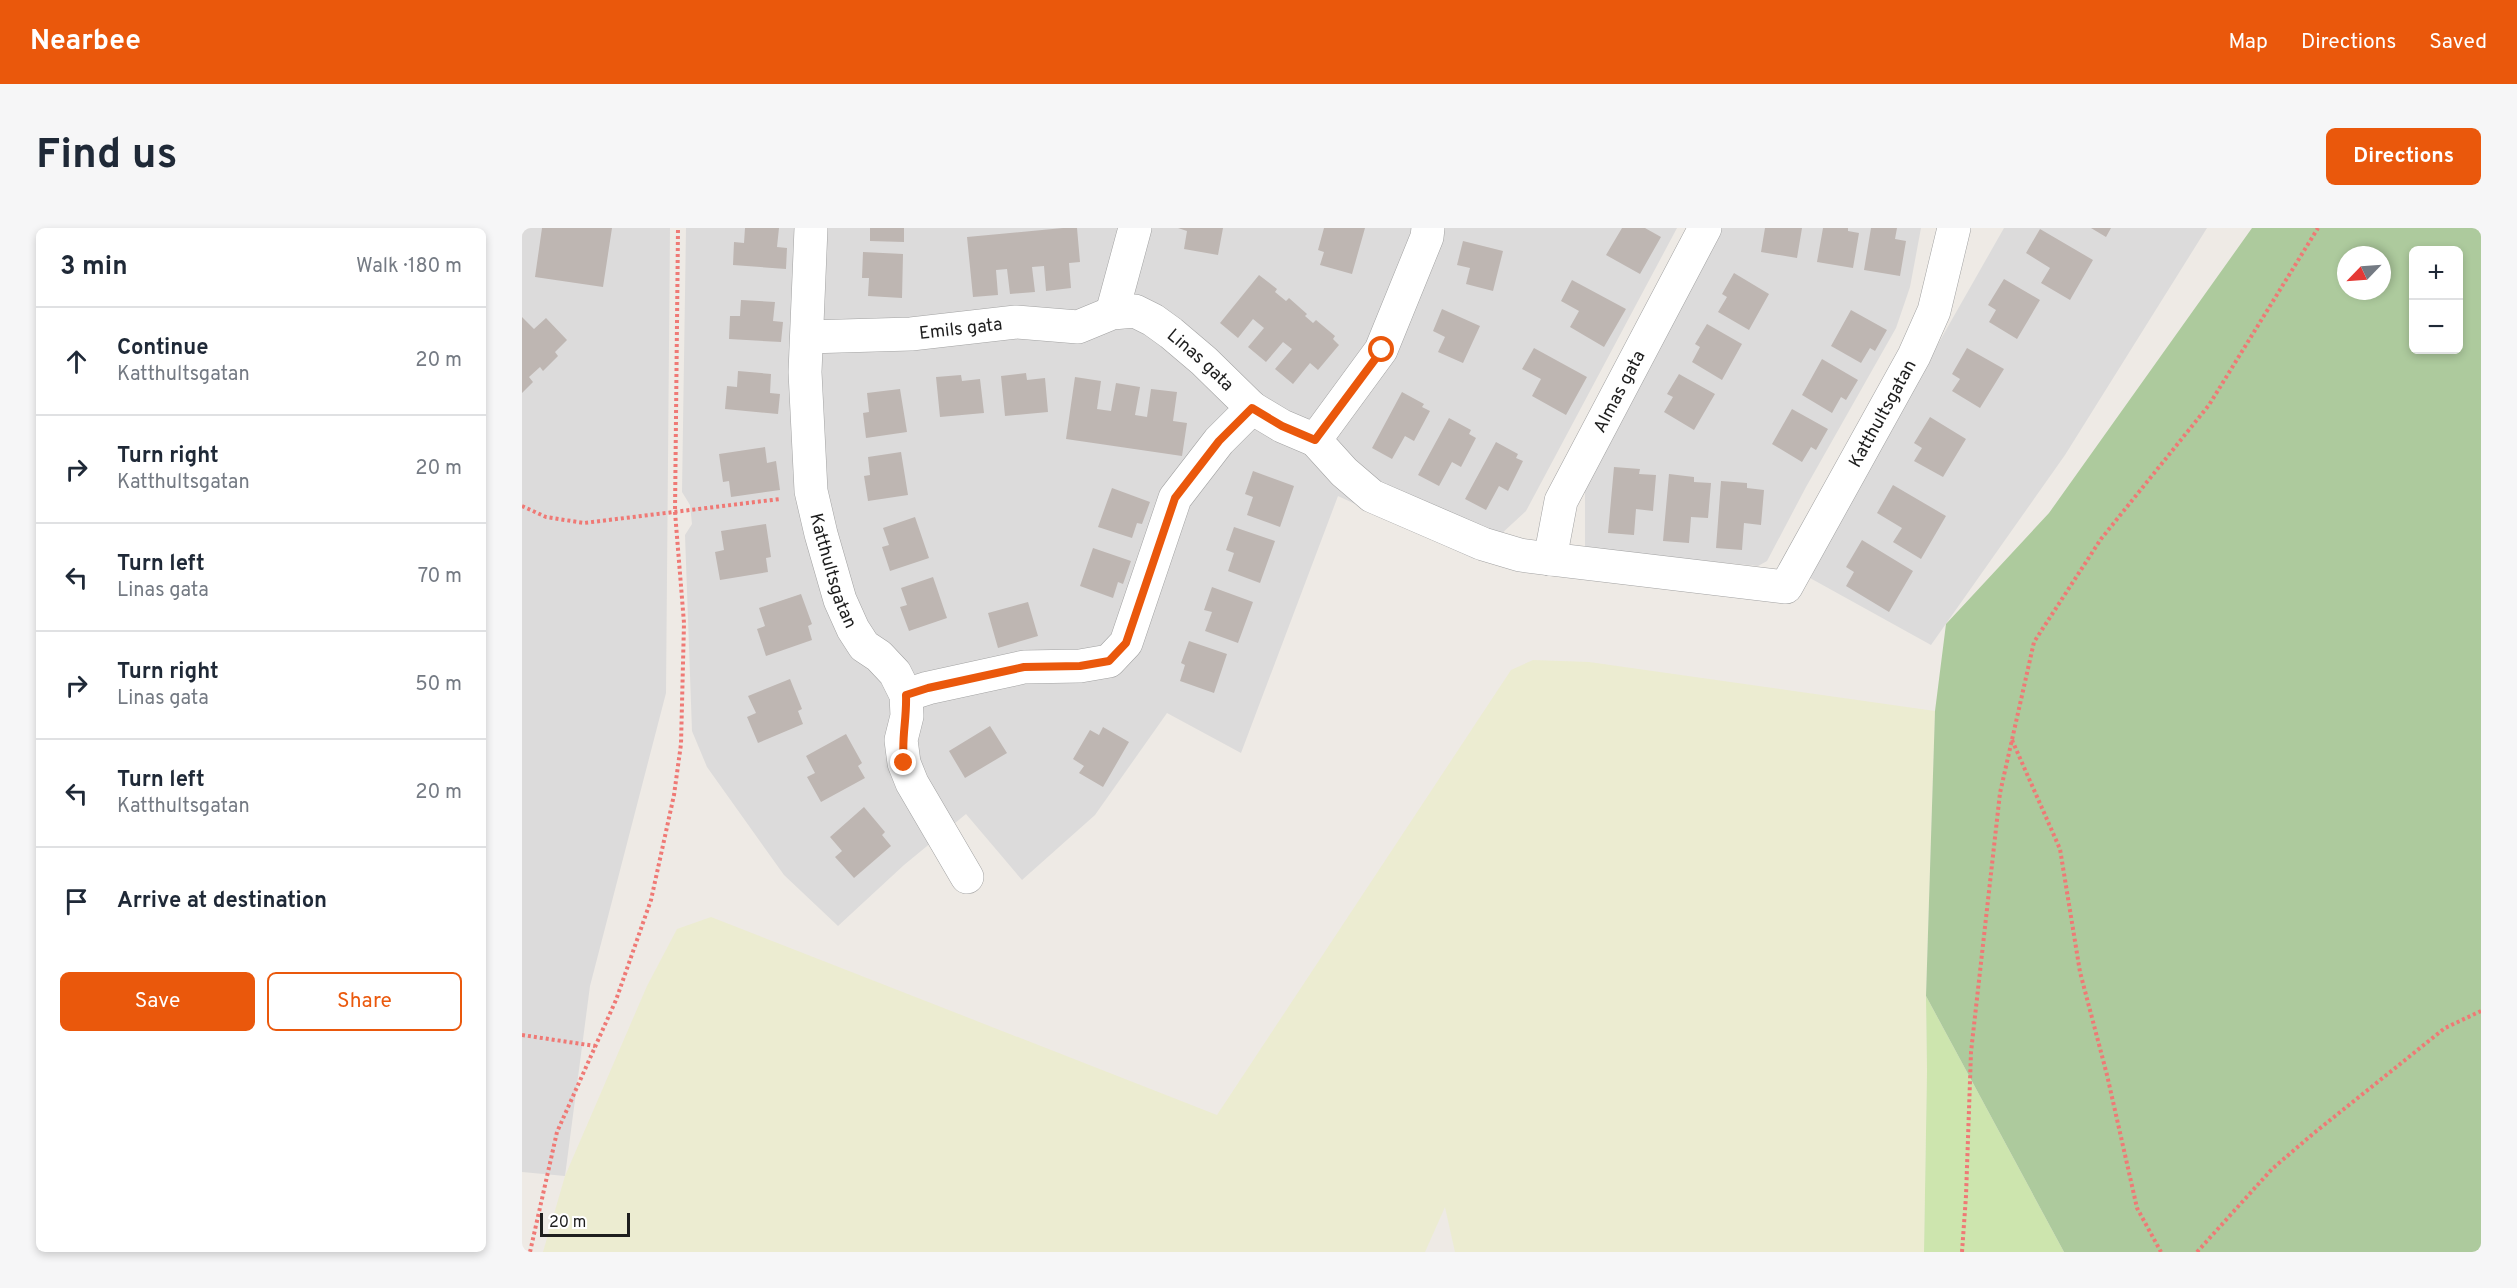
<!DOCTYPE html>
<meta charset="utf-8">
<style>
body{margin:0;font-family:Overpass,sans-serif;background:#f6f6f7;color:#1f2937}
.controls{position:absolute;right:18px;top:18px;display:grid;overflow:hidden;border-radius:9px;box-shadow:0 3px 9px #0003}
.controls button{width:54px;height:54px;display:grid;place-items:center;padding:0;border:0;border-bottom:2px solid #e0e1e3;background:#fff;color:#1f2937;font:30px sans-serif}
.compass{position:absolute;left:1815px;top:18px;width:54px;height:54px;border-radius:50%;background:#fff;box-shadow:0 3px 9px #0003;rotate:245deg}
.scale{position:absolute;left:18px;bottom:15px;width:90px;box-sizing:border-box;padding-left:6px;border:3px solid #1e1e1e;border-top:0;font-size:16px;line-height:21px;white-space:nowrap;color:#1e1e1e;-webkit-text-stroke:4px #fff;paint-order:stroke}
.stop{position:absolute;width:18px;height:18px;margin:-14px;border:4px solid #ea580c;border-radius:50%;background:#fff}
.stop.end{background:#ea580c;border-color:#fff;box-shadow:0 2px 6px #0008}
.list{margin:0;padding:0;list-style:none}
h2{display:flex;justify-content:space-between;align-items:center;height:78px;margin:0;padding:0 24px;font-size:26px}
h2 small{font-size:20px;font-weight:400;color:#747a83}
.list li{display:grid;grid-template-columns:39px 1fr auto;gap:18px;align-items:center;box-sizing:border-box;height:108px;padding:0 24px;border-top:2px solid #e0e1e3}
.list b{display:block;font-size:22px;white-space:nowrap}
.list p{margin:0;font-size:20px;white-space:nowrap;color:#747a83}
.list em{font-size:20px;font-style:normal;color:#747a83}
.actions{display:flex;gap:12px;padding:18px 24px}
.actions a{flex:1;padding:14px 0;border:2px solid #ea580c;border-radius:9px;text-align:center;font-size:21px;color:#ea580c}
.actions .main{background:#ea580c;color:#fff}
.icon{flex:none;width:33px;height:33px;fill:none;stroke:currentColor;stroke-width:2;stroke-linecap:round;stroke-linejoin:round}
.map{position:relative;flex:none;width:1959px;height:1024px;overflow:hidden;border-radius:9px}
header{display:flex;align-items:center;gap:36px;box-sizing:border-box;height:84px;padding:0 30px;background:#ea580c;color:#fff}
header strong{font-size:28px}
nav{display:flex;gap:33px;margin-inline-start:auto;font-size:21px}
.intro{display:flex;align-items:center;justify-content:space-between;box-sizing:border-box;height:144px;padding:0 36px}
h1{margin:0;font-size:42px}
.button{padding:15px 27px;border-radius:9px;background:#ea580c;color:#fff;font-size:21px;font-weight:700}
main{display:flex;gap:36px;padding:0 36px}
aside{flex:1;background:#fff;border-radius:9px;box-shadow:0 3px 9px #0003}
.map>svg:first-child{display:block}
.residential{fill:#dcdbdb}
.farmland{fill:#ececd1}
.grass{fill:#cde5ae}
.forest{fill:#adca9d;fill-rule:evenodd}
.building{fill:#beb6b2}
.lines{fill:none;stroke-linecap:round;stroke-linejoin:round}
.street-casing{stroke:#a2a2a2;stroke-width:34}
.path{stroke:#ef7975;stroke-width:4;stroke-dasharray:3 3;stroke-linecap:butt}
.street{stroke:#fff;stroke-width:33}
.route{stroke:#ea580c;stroke-width:8}
.labels{text-anchor:middle;stroke-width:4.5;stroke-linejoin:round;paint-order:stroke}
.street-label{font-size:18px;fill:#1e1e1e;stroke:#fff}
</style>
<header>
<strong>Nearbee</strong>
<nav><a>Map</a><a>Directions</a><a>Saved</a></nav>
</header>
<div class="intro"><h1>Find us</h1><a class="button">Directions</a></div>
<main>
<aside>
<h2>3 min<small>Walk · 180 m</small></h2>
<ul class="list">
<li><svg class="icon" aria-label="ahead" viewBox="0 0 24 24"><path d="M12 20V5M6 11l6-6 6 6"/></svg><div><b>Continue</b><p>Katthultsgatan</p></div><em>20 m</em></li>
<li><svg class="icon" aria-label="right" viewBox="0 0 24 24"><path d="M7 20v-9h11M14 6l5 5-5 5"/></svg><div><b>Turn right</b><p>Katthultsgatan</p></div><em>20 m</em></li>
<li><svg class="icon" aria-label="left" viewBox="0 0 24 24"><path d="M17 20v-9H6M10 6l-5 5 5 5"/></svg><div><b>Turn left</b><p>Linas gata</p></div><em>70 m</em></li>
<li><svg class="icon" aria-label="right" viewBox="0 0 24 24"><path d="M7 20v-9h11M14 6l5 5-5 5"/></svg><div><b>Turn right</b><p>Linas gata</p></div><em>50 m</em></li>
<li><svg class="icon" aria-label="left" viewBox="0 0 24 24"><path d="M17 20v-9H6M10 6l-5 5 5 5"/></svg><div><b>Turn left</b><p>Katthultsgatan</p></div><em>20 m</em></li>
<li><svg class="icon" aria-label="arrive" viewBox="0 0 24 24"><path d="M6 21V4h12l-3 4 3 4H6"/></svg><div><b>Arrive at destination</b></div></li>
</ul>
<div class="actions"><a class="main">Save</a><a>Share</a></div>
</aside>
<div class="map">
<svg width="1959" height="1024" viewBox="0 0 1959 1024">
<rect width="100%" height="100%" fill="#eeeae5"/>
<path class="residential" d="M0,0H148L144,465L68,758L43,948L0,944Z
M164,0H1155L1004,283L952,331L816,268L719,525L645,485L573,587L500,652L444,586L382,637L316,698L262,647L185,539L170,503L163,307L170,296L168,277L160,264Z
M1197,0H1399L1388,59L1374,100L1284,259L1245,333L1236,338L1063,321V251Z
M1482,0H1685L1543,227L1409,417L1288,350L1300,320Z"/>
<path class="farmland" d="M1011,432L1067,434L1413,483L1404,768L1405,843L1402,1024H933L923,979L903,1024H21L43,948L125,758L155,701L189,689L695,887L989,442Z"/>
<path class="grass" d="M1404,768L1542,1024H1402L1405,843Z"/>
<path class="forest" d="M1730,0H1959V1024H1542L1404,768L1413,483L1424,396L1527,285ZM1892,22H1936V122H1892ZM1824,27H1860V63H1824Z"/>
<path class="building" d="M20,0H90L81,59L13,49Z
M223,0H257L255,19L265,20L264,41L211,37L212,14L222,15Z
M348,0H382V14L348,13Z
M541,0H555L558,34L547,35L549,60L524,63L522,38L510,39L513,64L488,66L485,41L474,42L476,67L451,69L445,9Z
M656,0H701L696,27L662,21L665,3Z
M802,0H843L830,46L798,37L802,24L796,22Z
M1100,0H1123L1139,9L1118,46L1084,27Z
M1243,0H1280L1275,30L1239,24Z
M1301,0H1326V3L1337,5L1331,40L1295,34Z
M1349,0H1375L1373,11L1384,13L1378,48L1342,42Z
M1569,0H1589L1584,9Z
M1518,1L1571,32L1548,72L1519,55L1528,40L1504,25Z
M941,13L981,23L971,63L944,56L948,40L935,37Z
M341,24L381,26L380,70L346,68L347,50H340Z
M1212,45L1247,66L1227,102L1196,84L1205,69L1200,66Z
M737,47L755,61L753,64L764,73L767,70L785,86L783,88L791,95L794,92L813,108L811,111L817,117L796,142L788,135L771,156L753,141L770,121L761,114L744,134L726,119L742,100L731,91L716,110L698,95Z
M1482,51L1518,72L1495,111L1467,94L1474,82L1466,77Z
M1050,52L1104,81L1082,119L1048,99L1057,83L1039,73Z
M219,72L253,74L251,93L261,94L259,114L207,111L208,88H218Z
M920,81L958,98L941,135L916,124L923,109L911,103Z
M1329,82L1365,102L1353,123L1348,120L1339,135L1309,118Z
M0,89L12,101L24,90L45,112L33,124L36,128L21,143L18,139L7,149L11,154L0,165Z
M1185,96L1220,116L1200,152L1170,134L1178,119L1173,116Z
M1012,120L1065,149L1044,187L1010,168L1019,151L1000,141Z
M1445,120L1482,141L1458,180L1430,163L1438,151L1430,146Z
M1300,131L1336,152L1324,172L1319,169L1310,185L1280,167Z
M216,143L249,146L248,165L258,166L256,186L203,181L205,158L215,159Z
M504,145L505,152L523,150L526,184L483,188L479,148Z
M1157,146L1193,166L1172,202L1142,184L1151,169L1145,166Z
M439,147L440,153L458,151L462,185L418,189L414,149Z
M553,149L579,153L575,181L589,183L594,155L618,159L613,187L625,189L629,161L655,164L651,193L665,195L660,228L544,211Z
M378,161L385,204L344,210L341,185L347,184L345,165Z
M880,164L902,176L900,179L908,183L892,213L883,208L870,231L850,220Z
M1270,181L1306,201L1294,222L1289,219L1280,234L1250,216Z
M1408,189L1444,211L1421,249L1392,233L1400,220L1392,215Z
M927,190L949,202L947,206L954,210L939,239L930,234L917,258L896,247Z
M974,214L996,226L994,230L1001,233L986,263L977,258L964,282L943,271Z
M243,219L245,235L254,233L258,262L209,269L207,253L201,254L197,226Z
M379,224L386,267L346,273L342,248L348,247L346,229Z
M1092,239L1118,241L1117,246L1134,247L1131,283L1114,281L1112,307L1086,305Z
M731,243L772,258L758,299L725,287L731,269L723,266Z
M1147,246L1172,249V254L1189,255L1186,290L1169,289L1167,315L1141,313Z
M1199,253L1225,255V260L1242,262L1239,297L1222,295L1220,322L1194,320Z
M1371,257L1424,288L1399,331L1371,314L1380,300L1355,285Z
M590,260L628,274L620,296L615,295L610,310L576,299Z
M393,289L407,330L368,343L360,319L367,317L361,300Z
M244,296L249,329L244,330L246,344L198,352L193,324L202,322L199,303Z
M712,299L753,313L738,355L706,343L712,325L704,322Z
M1340,312L1391,343L1367,384L1324,358L1332,344L1324,339Z
M571,320L609,333L601,356L596,354L591,370L558,358Z
M411,349L425,390L387,403L378,379L385,377L379,360Z
M690,359L731,374L716,415L683,403L690,384L682,382Z
M279,366L290,396L286,398L290,412L244,428L235,401L243,398L237,380Z
M506,374L516,408L476,420L466,385Z
M667,413L705,426L692,465L658,453L663,437L659,435Z
M268,451L280,481L276,483L281,496L236,515L225,489L234,485L226,468Z
M468,498L485,525L443,550L427,523Z
M581,499L607,514L581,559L557,545L562,538L551,531L568,502L577,507Z
M324,506L340,535L336,538L343,550L299,574L285,549L293,545L284,528Z
M342,579L363,604L360,607L369,618L332,650L313,629L320,623L308,609Z"/>
<g class="lines">
<defs>
<g id="street">
<path id="s1" d="M289,0L283,144L289,263L299,306L318,372L331,401L342,418L357,428L373,445L384,467L385,488L379,512L382,535L390,555L445,649"/>
<path d="M590,85L613,0"/>
<path id="s2" d="M285,109L389,106L494,94L556,99L590,85L613,83L631,92L649,105L682,133L730,180L697,213L653,270L604,415L587,433L558,438L502,439L406,460L384,467"/>
<path d="M730,180L760,198L793,212L859,122L905,9L906,0"/>
<path id="s3" d="M793,212L822,244L850,268L961,316L998,327L1028,331L1264,359L1392,128L1412,83L1432,0"/>
<path id="s4" d="M1028,331L1039,273L1183,0"/>
</g>
</defs>
<use href="#street" class="street-casing"/>
<path class="path" d="M0,278L24,289L62,295L258,271
M1490,512L1538,621L1558,744L1585,847L1615,980L1639,1024
M0,807L73,818
M8,1024L35,904L94,772L129,672L152,567L159,516L162,395L153,284L156,0
M1440,1024L1444,968L1449,824L1478,565L1512,414L1579,311L1687,177L1796,0
M1675,1024L1750,941L1792,905L1923,800L1959,783"/>
<use href="#street" class="street"/>
</g>
<g class="lines">
<path class="route" d="M382,535C379,510 385,492 384,467L406,460L502,439L558,438L587,433L604,415L653,270L697,213L730,180L760,198L793,212L860,122"/>
</g>
<g class="labels">
<g class="street-label">
<text dy="6" stroke="none"><textPath href="#s2" startOffset="154">Emils gata</textPath></text>
<text dy="6" stroke="none"><textPath href="#s2" startOffset="414">Linas gata</textPath></text>
<text dy="6" stroke="none"><textPath href="#s4" startOffset="183">Almas gata</textPath></text>
<text dy="6" stroke="none"><textPath href="#s3" startOffset="706">Katthultsgatan</textPath></text>
<text dy="6" stroke="none"><textPath href="#s1" startOffset="346">Katthultsgatan</textPath></text>
</g>
</g>
</svg>
<div class="controls">
<button>+</button>
<button>−</button>
</div>
<svg class="compass" viewBox="-18 -18 36 36"><path d="M0-13l5 13h-10z" fill="#e53935"/><path d="M0 13l5-13h-10z" fill="#747a83"/></svg>
<div class="scale">20 m</div>
<div class="stop" style="left:860px;top:122px"></div>
<div class="stop end" style="left:382px;top:535px"></div>
</div>
</main>
